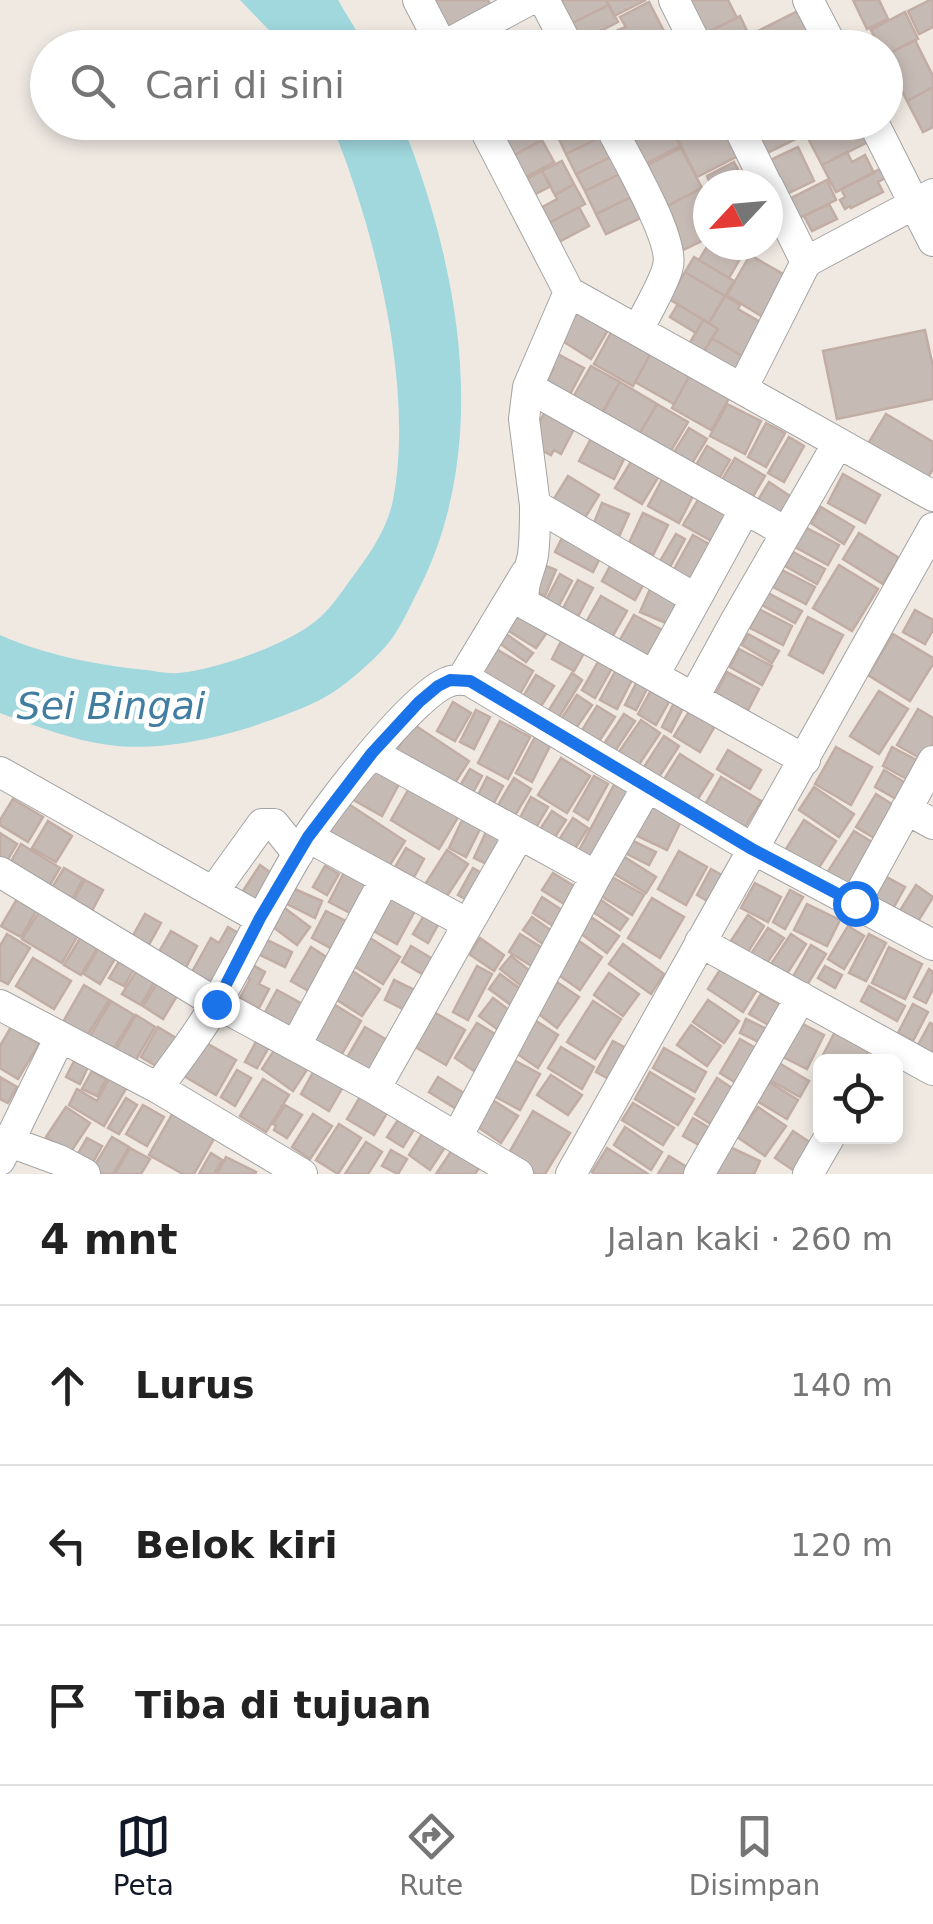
<!DOCTYPE html>
<html lang="id">
<meta charset="utf-8">
<style>
body{margin:0;font-family:"DejaVu Sans",sans-serif;background:#f6f6f6;color:#222}
.controls{position:absolute;right:30px;bottom:30px;display:grid;overflow:hidden;border-radius:15px;box-shadow:0 5px 15px #0003}
.controls button{width:90px;height:90px;display:grid;place-items:center;padding:0;border:0;border-bottom:2px solid #e0e0e0;background:#fff;color:#222;font:50px sans-serif}
.compass{position:absolute;left:693px;top:170px;width:90px;height:90px;border-radius:50%;background:#fff;box-shadow:0 5px 15px #0003;rotate:244deg}
.stop{position:absolute;width:30px;height:30px;margin:-22px;border:8px solid #1a73e8;border-radius:50%;background:#fff}
.stop.end{background:#1a73e8;border-color:#fff;box-shadow:0 2px 10px #0008}
.list{margin:0;padding:0;list-style:none}
h2{display:flex;justify-content:space-between;align-items:center;height:130px;margin:0;padding:0 40px;font-size:42px}
h2 small{font-size:32px;font-weight:400;color:#767676}
.list li{display:grid;grid-template-columns:65px 1fr auto;gap:30px;align-items:center;box-sizing:border-box;height:160px;padding:0 40px;border-top:2px solid #e0e0e0}
.list b{display:block;font-size:38px;white-space:nowrap}
.list em{font-size:32px;font-style:normal;color:#767676}
.icon{flex:none;width:55px;height:55px;fill:none;stroke:currentColor;stroke-width:2;stroke-linecap:round;stroke-linejoin:round}
.map{position:relative;flex:none;width:933px;height:1174px;overflow:hidden}
.search{position:absolute;background:#fff;box-shadow:0 5px 15px #0003;left:30px;right:30px;top:30px;height:110px;display:flex;align-items:center;gap:25px;box-sizing:border-box;padding:0 35px;border-radius:55px;color:#767676;font-size:38px}
.sheet{height:610px;background:#fff}
nav{display:flex;justify-content:space-around;align-items:center;box-sizing:border-box;height:140px;border-top:2px solid #e0e0e0;background:#fff;font-size:28px;color:#767676}
nav a{display:grid;justify-items:center;gap:5px}
nav .on{color:#111827}
.map>svg:first-child{display:block}
.water{fill:#a0d8de}
.building{fill:#c6bab5;stroke:#c1ada4;stroke-width:2.5}
.lines{fill:none;stroke-linecap:round;stroke-linejoin:round}
.minor-casing{stroke:#a4a4a4;stroke-width:32}
.minor{stroke:#fff;stroke-width:30}
.route{stroke:#1a73e8;stroke-width:12}
.labels{text-anchor:middle;stroke-width:9;stroke-linejoin:round;paint-order:stroke}
.water-label{font-size:38px;font-style:italic;fill:#417da0;stroke:#fff}
</style>
<div class="map">
<svg width="933" height="1174" viewBox="0 0 933 1174">
<rect width="100%" height="100%" fill="#efe9e2"/>
<path class="water" d="M240,0H338L366,47H285Z
M331,123H402C459,267 492,442 420,587C410,606 400,630 386,646C375,659 349,682 335,691C314,705 288,714 265,722C222,738 155,752 109,745C71,740 36,726 0,713V635C45,655 97,665 146,670C156,671 167,674 177,673C213,671 289,644 317,620C330,609 341,593 351,579C369,555 387,530 393,500C415,388 374,226 331,123Z"/>
<path class="building" d="M421,0H488L491,6L437,34Z
M555,0H606L609,5L568,25Z
M606,0H646L614,16Z
M677,0H728L737,18L696,38Z
M853,0H879L888,19L867,29Z
M930,0H933V27L919,34L908,11Z
M649,2L667,37L647,48H627L618,30L626,27L620,17Z
M609,5L618,22L577,43L568,25Z
M802,9L815,34L788,48H763L756,32Z
M905,12L918,39L886,55V48H880L871,30Z
M740,16L749,35L744,38L749,48H711L704,34Z
M611,33L619,48H583Z
M915,40L933,76V87L907,101L901,89L895,91L886,73L890,69L886,55Z
M933,87V127L923,132L907,101Z
M528,122H533L542,140L509,158L498,138Z
M551,122H594L601,137L566,154Z
M630,122H668L680,146L639,167L619,128Z
M702,122H723L740,155L697,177L676,136Z
M752,122H788L796,139L767,153Z
M800,122H844L809,140Z
M844,122H858L868,142L822,165L809,140Z
M601,137L611,157L576,174L566,154Z
M542,140L554,162L520,180L509,158Z
M798,147L814,181L787,194L764,163Z
M681,148L702,188L661,209L640,169Z
M847,152L852,162L865,155L874,173L836,192L822,165Z
M611,157L620,174L585,191L576,174Z
M562,161L574,184L555,195L542,171Z
M734,162L746,185H711L707,176Z
M884,167L889,176L878,182L883,192L851,208L850,206L845,209L840,200L845,197L841,189Z
M542,171L551,186L524,200L516,185Z
M620,174L631,197L596,214L585,191Z
M827,180L836,200L795,220L785,201Z
M574,184L585,204L545,225L537,210L557,199L555,195Z
M702,188L708,200V238L681,251L670,229L676,226L673,220L658,211Z
M631,197L641,218L606,234L596,214Z
M829,204L837,219L812,231L804,216Z
M579,207L589,226L555,244L545,225Z
M708,245H717L740,259L729,278L699,260Z
M750,255L790,278L763,317L727,295Z
M694,257L734,281L725,296L685,272Z
M685,272L725,296L709,323L669,299Z
M725,296L740,305L738,309L767,326L747,359L712,338L718,329L709,323Z
M678,304L703,320L696,333L670,317Z
M581,307L611,325L591,359L561,340L568,310L576,315Z
M703,320L718,329L703,352L689,344Z
M614,327L653,349L633,386L594,364Z
M925,330L933,367V399L837,419L823,351Z
M712,338L747,359L736,378L701,357Z
M653,349L692,371L674,404L635,382Z
M554,352L584,368L568,398L543,389L554,368L547,365Z
M591,366L620,382L600,416L572,399Z
M692,371L732,393L711,430L672,408Z
M620,382L657,404L634,443L598,421Z
M657,404L688,422L665,461L634,443Z
M727,404L761,421L745,454L710,436Z
M547,408L576,425L561,454L554,450L551,455L537,448L532,436Z
M886,414L933,442V469L925,482L866,447Z
M766,423L785,433L766,467L748,457Z
M689,428L707,439L686,473L668,462Z
M593,435L627,453L614,479L579,461Z
M789,437L804,446L784,482L768,473Z
M707,446L730,460L714,487L691,474Z
M635,455L662,471L642,504L615,488Z
M735,458L765,476L746,508L716,490Z
M843,474L880,495L865,523L828,503Z
M568,476L599,495L583,521L552,502Z
M664,476L695,492L679,523L648,506Z
M769,482L793,498L777,523L753,508Z
M701,495L735,515L717,544L683,525Z
M602,503L629,514L617,541L591,530Z
M821,507L854,527L844,544L811,523Z
M643,513L668,525L653,555L629,543Z
M803,526L839,545L828,565L793,546Z
M566,530L604,550L593,572L555,552Z
M859,533L899,558L883,584L843,559Z
M676,534L685,539L670,567L660,561Z
M693,535L721,551L700,588L672,573Z
M793,552L825,569L817,584L785,566Z
M615,557L648,576L635,600L602,581Z
M541,564L556,570L545,596L531,590Z
M839,565L878,589L852,631L813,608Z
M782,570L815,587L806,604L773,587Z
M560,574L572,581L556,611L544,604Z
M578,580L593,588L575,622L560,614Z
M651,587L684,601L673,626L640,612Z
M768,593L802,611L795,623L762,605Z
M601,596L627,611L611,639L585,624Z
M517,609L548,631L536,648L504,628Z
M759,609L792,626L783,645L750,628Z
M915,610L933,620V630L925,644L903,632Z
M634,615L664,631L647,661L617,645Z
M808,617L843,635L823,673L789,655Z
M502,631L533,653L526,662L495,640Z
M566,632L589,644L574,671L552,659Z
M748,634L779,651L772,663L742,645Z
M893,634L933,658V664L910,701L868,675Z
M493,647L533,671L516,701L476,677Z
M739,649L772,666L762,685L730,667Z
M602,655L615,663L595,698L582,690Z
M618,666L634,676L617,709L600,700Z
M727,672L759,689L747,712L715,695Z
M572,673L582,680L556,722L546,715Z
M536,675L554,686L538,711L521,700Z
M640,676L651,681L636,710L625,705Z
M656,681L675,691L656,725L638,714Z
M879,691L908,709L879,754L850,736Z
M577,695L592,705L574,731L560,721Z
M676,699L685,704L671,732L662,727Z
M453,702L471,713L455,741L437,731Z
M597,706L615,717L596,746L579,735Z
M918,709L933,718V752L927,762L897,745Z
M476,710L490,717L474,749L460,742Z
M690,710L715,726L700,752L674,736Z
M624,714L635,721L613,754L602,747Z
M641,720L660,733L638,766L619,752Z
M500,721L530,737L508,779L478,763Z
M413,724L469,761L449,792L393,756Z
M664,736L679,746L657,780L642,770Z
M535,737L550,746L532,782L516,773Z
M836,747L872,767L851,805L815,784Z
M892,747L926,765L916,784L883,766Z
M728,750L761,770L750,789L717,769Z
M680,754L713,775L696,802L663,781Z
M561,758L590,776L567,813L538,795Z
M367,767L399,784L382,816L350,798Z
M470,769L482,776L471,796L458,789Z
M884,770L914,788L905,804L875,787Z
M594,776L608,784L588,820L574,811Z
M487,777L503,786L489,812L474,803Z
M721,777L761,801L742,832L703,808Z
M514,778L531,789L511,822L494,812Z
M615,783L636,795L597,867L576,856Z
M411,785L460,814L439,849L391,820Z
M814,787L854,814L839,837L799,810Z
M876,794L901,810L881,842L856,827Z
M531,797L548,807L531,836L515,827Z
M13,799L43,817L28,842L0,825V820Z
M347,803L405,841L386,871L328,834Z
M649,805L681,821L667,850L635,835Z
M552,811L566,820L551,843L537,834Z
M465,814L483,823L466,857L449,848Z
M573,818L588,828L571,855L555,846Z
M804,820L836,841L818,869L786,849Z
M48,821L72,836L56,862L32,848Z
M487,830L506,839L493,867L474,858Z
M854,831L880,847L852,892L825,876Z
M0,833L17,844L1,871H0Z
M629,839L656,852L649,865L623,852Z
M21,844L60,868L44,895L5,872Z
M406,848L424,859L414,877L395,867Z
M447,850L468,864L445,899L424,886Z
M679,851L707,867L686,905L658,889Z
M623,856L656,877L646,893L613,873Z
M349,863L374,877L354,915L329,902Z
M260,865L274,875L255,903L241,894Z
M325,866L339,874L327,895L313,887Z
M64,868L83,879L67,908L47,896Z
M473,868L487,876L473,903L458,895Z
M711,869L727,878L713,904L697,895Z
M553,873L582,891L572,909L542,890Z
M883,875L905,887L889,916L867,904Z
M612,877L644,895L632,915L601,896Z
M85,880L103,890L87,920L68,910Z
M755,883L781,897L768,922L741,908Z
M916,885L933,897L912,931L894,920Z
M290,887L322,901L315,918L283,902Z
M790,890L803,897L785,929L773,922Z
M387,893L416,909L397,944L368,928Z
M20,894L39,906L21,937L1,926Z
M542,897L571,916L561,931L533,913Z
M652,898L684,917L660,958L628,938Z
M601,900L628,919L620,930L593,912Z
M807,904L840,920L827,946L794,930Z
M282,906L310,927L297,945L269,924Z
M42,907L81,930L62,963L22,939Z
M429,907L443,916L428,943L413,934Z
M326,911L350,923L336,951L312,938Z
M145,914L161,923L146,950L130,941Z
M748,915L764,926L748,952L731,941Z
M532,917L559,936L550,949L523,930Z
M591,917L619,936L607,953L580,933Z
M848,926L864,936L844,969L828,959Z
M228,927L245,937L213,994L188,979L211,938L219,943Z
M768,928L784,938L762,970L747,960Z
M171,931L197,946L183,973L156,957Z
M7,934L30,948L8,984L0,980V946Z
M520,934L549,952L538,970L509,952Z
M791,934L806,944L783,980L767,970Z
M869,934L886,943L866,981L849,973Z
M82,935L99,945L81,975L64,965Z
M261,937L292,952L285,967L254,952Z
M370,938L400,957L383,984L352,965Z
M480,938L504,955L494,971L469,954Z
M579,941L602,957L580,990L557,974Z
M623,944L664,974L651,994L609,964Z
M811,945L826,954L804,990L790,982Z
M411,946L441,964L432,980L402,962Z
M99,947L116,957L100,984L84,974Z
M311,947L334,962L314,994L291,981Z
M889,947L922,964L905,999L872,983Z
M511,956L539,978L529,992L500,969Z
M33,958L71,981L54,1009L16,986Z
M120,960L134,969L124,986L109,978Z
M251,964L265,972L259,984L269,989L259,1008L240,998L250,979L245,976Z
M723,965L758,988L743,1012L708,989Z
M477,966L492,974L468,1020L453,1012Z
M825,966L842,975L835,988L818,978Z
M929,969L933,972V989L926,1003L914,997Z
M137,970L155,981L141,1005L122,994Z
M351,970L380,989L362,1016L334,998Z
M609,973L639,994L623,1016L594,995Z
M500,974L530,996L519,1011L489,989Z
M394,980L421,993L411,1013L385,1000Z
M557,982L579,997L557,1028L536,1012Z
M157,983L177,996L163,1019L143,1006Z
M84,985L109,1000L87,1036L63,1022Z
M869,986L905,1006L897,1021L861,1001Z
M277,990L308,1007L294,1034L263,1016Z
M761,994L787,1008L776,1029L749,1014Z
M493,998L517,1016L504,1034L479,1016Z
M708,1000L739,1021L724,1043L693,1022Z
M111,1001L134,1015L112,1052L89,1038Z
M593,1001L621,1019L595,1059L567,1042Z
M332,1003L361,1021L339,1059L309,1042Z
M913,1004L928,1012L913,1041L898,1033Z
M432,1011L465,1030L446,1065L412,1045Z
M136,1015L155,1027L133,1065L114,1053Z
M533,1019L558,1035L538,1068L513,1051Z
M746,1019L773,1032L767,1046L740,1033Z
M799,1022L824,1035L807,1069L781,1056Z
M477,1023L503,1039L480,1075L455,1058Z
M930,1023L933,1024V1053L918,1045Z
M691,1025L721,1046L707,1066L677,1045Z
M11,1027L39,1044L18,1079L0,1068V1046Z
M158,1027L176,1038L158,1067L141,1057Z
M365,1027L392,1043L372,1077L345,1061Z
M837,1028L871,1045L863,1062H836L823,1055Z
M740,1039L761,1051L741,1086L720,1073Z
M257,1040L269,1047L257,1068L245,1062Z
M203,1041L236,1060L216,1095L184,1076Z
M613,1041L626,1048L609,1079L596,1072Z
M279,1043L310,1065L293,1091L262,1069Z
M561,1047L594,1067L582,1089L548,1068Z
M664,1048L706,1072L695,1092L653,1068Z
M510,1058L540,1074L520,1110L490,1094Z
M74,1061L88,1067L80,1084L66,1077Z
M779,1063L809,1081L800,1097L770,1080Z
M315,1069L344,1085L329,1111L301,1094Z
M237,1070L251,1078L235,1106L221,1097Z
M92,1071L106,1079L97,1096L82,1089Z
M650,1072L694,1099L678,1125L635,1099Z
M551,1075L582,1095L568,1115L537,1095Z
M0,1077L17,1087L8,1103L0,1099Z
M110,1077L127,1087L104,1126L69,1105L77,1089L97,1101Z
M438,1077L467,1095L458,1110L429,1092Z
M717,1078L741,1094L719,1129L695,1114Z
M263,1079L289,1095L266,1132L240,1116Z
M769,1082L798,1100L787,1119L757,1101Z
M360,1097L387,1113L374,1135L347,1119Z
M126,1098L137,1105L119,1134L108,1128Z
M491,1099L518,1116L501,1143L475,1125Z
M633,1103L674,1128L663,1145L622,1120Z
M143,1105L164,1117L147,1146L126,1134Z
M285,1105L302,1115L287,1138L274,1130L276,1126L273,1124Z
M66,1107L90,1123L70,1153L46,1137Z
M758,1107L786,1126L765,1156L737,1137Z
M174,1111L216,1135L194,1174H183L149,1155Z
M533,1111L570,1133L545,1174H533L506,1158Z
M403,1112L419,1122L403,1147L387,1137Z
M313,1114L332,1126L310,1159L292,1147Z
M693,1118L716,1132L706,1149L683,1136Z
M339,1124L361,1138L338,1174L316,1160Z
M427,1126L449,1141L430,1170L409,1155Z
M625,1127L662,1152L651,1170L614,1145Z
M793,1131L817,1147L799,1174L775,1158Z
M112,1137L129,1147L113,1174H103L93,1168Z
M87,1138L102,1146L91,1166L76,1157Z
M366,1142L382,1152L368,1174H345Z
M456,1144L483,1162L475,1174H436Z
M730,1147L760,1161L754,1174H717Z
M130,1148L150,1159L141,1174H115Z
M607,1148L648,1174H594L592,1172Z
M391,1150L407,1159L398,1174L382,1166Z
M211,1153L222,1160L214,1174H199Z
M669,1156L695,1172L694,1174H658Z
M226,1157L256,1172L255,1174H217Z"/>
<g class="lines">
<defs>
<path id="minor" d="M418,0L443,48
M544,0L569,48
M674,0L698,48
M808,0L833,48
M442,47L529,0
M481,122L569,292L933,496
M608,122C622,151 675,238 668,266C665,282 645,315 638,330
M736,122L767,185
M873,122L933,241
M768,186L806,262
M569,292L528,387L524,419L535,505L696,599L654,675
M528,387L786,532
M742,389L806,262L933,194
M535,505C535,521 535,539 533,555C530,572 520,586 525,604L805,760
M696,599L745,509
M462,679L526,573
M694,697L735,622L838,443
M372,753L596,876
M0,772L261,919
M906,809L933,824
M308,837L468,924L519,835
M0,872L216,1003L375,1089L518,1174
M213,892L262,824H274L298,854
M855,903L933,761
M700,942L933,1070
M0,1005L158,1088L302,1174
M296,1045L385,879
M158,1088C178,1059 201,1031 218,1000C248,947 274,892 306,840C327,806 414,694 448,682C455,679 462,679 470,681L753,849L933,945
M375,1089L468,924
M457,1137L596,876L647,787
M10,1142L59,1160L85,1174
M0,1160L60,1037
M571,1174C691,958 814,744 933,528
M699,1174L801,997
M808,1174L830,1136"/>
</defs>
<use href="#minor" class="minor-casing"/>
<use href="#minor" class="minor"/>
</g>
<g class="lines">
<path class="route" d="M216,1004L260,918L308,837L372,753L419,702L438,686L450,680L470,681L752,849L855,903"/>
</g>
<g class="labels">
<g class="water-label">
<text x="111" y="719">Sei Bingai</text>
</g>
</g>
</svg>
<div class="controls">
<button><svg class="icon" aria-label="locate" viewBox="0 0 24 24"><circle cx="12" cy="12" r="6"/><path d="M12 2v4M12 18v4M2 12h4M18 12h4"/></svg></button>
</div>
<svg class="compass" viewBox="-18 -18 36 36"><path d="M0-13l5 13h-10z" fill="#e53935"/><path d="M0 13l5-13h-10z" fill="#767676"/></svg>
<div class="stop" style="left:855px;top:903px"></div>
<div class="stop end" style="left:216px;top:1004px"></div>
<div class="search"><svg class="icon" aria-label="search" viewBox="0 0 24 24"><circle cx="10" cy="10" r="6"/><path d="M15 15l6 6"/></svg>Cari di sini</div>
</div>
<section class="sheet">
<h2>4 mnt<small>Jalan kaki · 260 m</small></h2>
<ul class="list">
<li><svg class="icon" aria-label="ahead" viewBox="0 0 24 24"><path d="M12 20V5M6 11l6-6 6 6"/></svg><div><b>Lurus</b></div><em>140 m</em></li>
<li><svg class="icon" aria-label="left" viewBox="0 0 24 24"><path d="M17 20v-9H6M10 6l-5 5 5 5"/></svg><div><b>Belok kiri</b></div><em>120 m</em></li>
<li><svg class="icon" aria-label="arrive" viewBox="0 0 24 24"><path d="M6 21V4h12l-3 4 3 4H6"/></svg><div><b>Tiba di tujuan</b></div></li>
</ul>
</section>
<nav>
<a class="on"><svg class="icon" aria-label="map" viewBox="0 0 24 24"><path d="M3 6l6-2 6 2 6-2v14l-6 2-6-2-6 2zM9 4v14M15 6v14"/></svg>Peta</a>
<a><svg class="icon" aria-label="directions" viewBox="0 0 24 24"><path d="M12 3l9 9-9 9-9-9zM9 14v-3h6M13 9l2 2-2 2"/></svg>Rute</a>
<a><svg class="icon" aria-label="saved" viewBox="0 0 24 24"><path d="M7 4h10v16l-5-4-5 4z"/></svg>Disimpan</a>
</nav>
